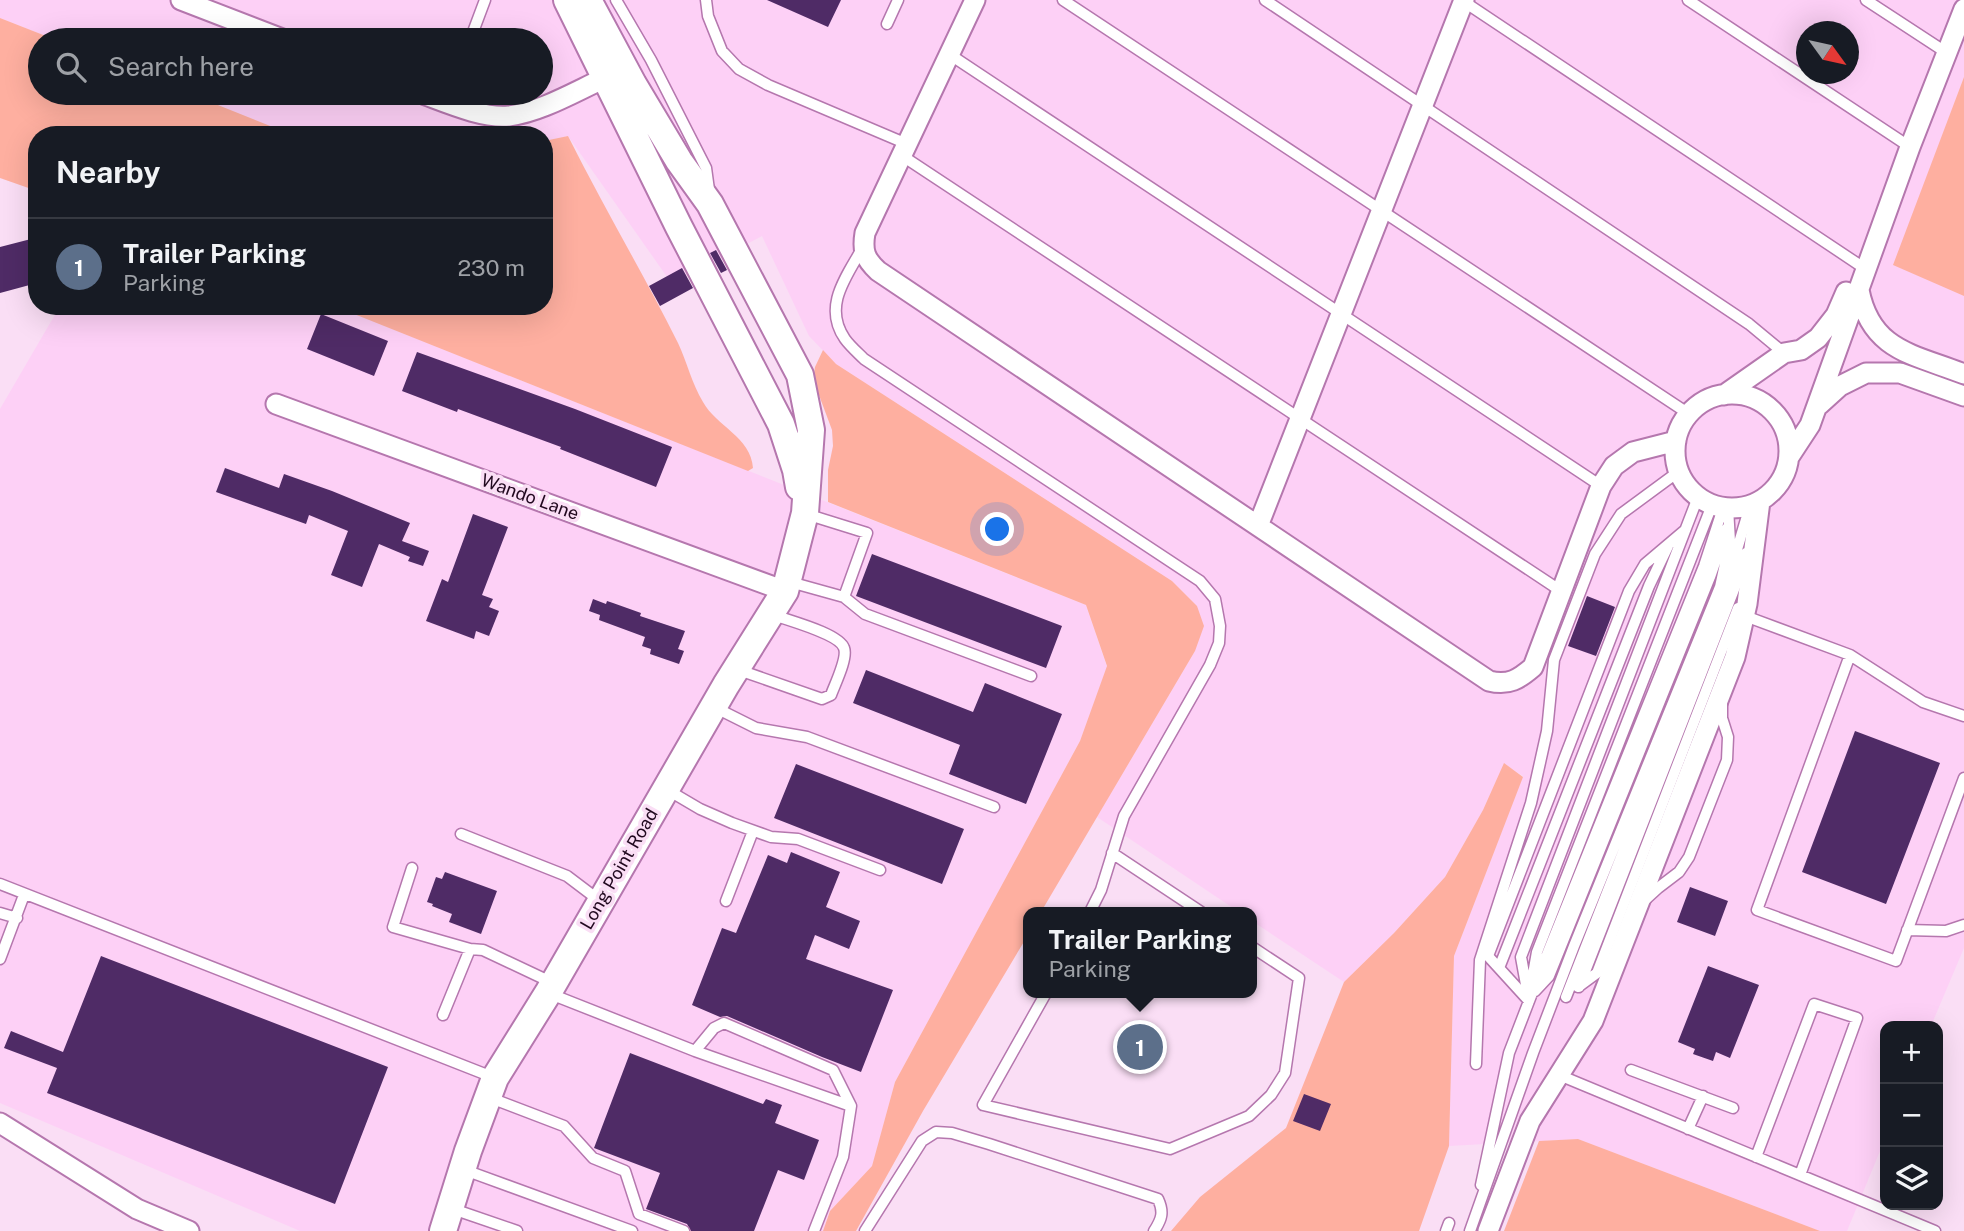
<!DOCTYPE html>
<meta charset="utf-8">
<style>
body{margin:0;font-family:"Public Sans",sans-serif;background:#20242c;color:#f1f3f6}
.controls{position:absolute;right:21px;bottom:21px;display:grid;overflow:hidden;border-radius:14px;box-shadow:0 7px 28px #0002}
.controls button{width:63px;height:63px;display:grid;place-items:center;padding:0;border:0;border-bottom:2px solid #363941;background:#171b24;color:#f1f3f6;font:35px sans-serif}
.compass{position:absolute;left:1796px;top:21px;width:63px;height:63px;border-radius:50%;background:#171b24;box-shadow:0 7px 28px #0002;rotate:123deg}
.you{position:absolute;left:998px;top:530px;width:24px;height:24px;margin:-18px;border:5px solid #fff;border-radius:50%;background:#1a73e8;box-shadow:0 0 0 10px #1a73e833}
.badge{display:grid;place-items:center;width:46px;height:46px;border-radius:50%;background:#307946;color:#fff;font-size:23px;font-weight:700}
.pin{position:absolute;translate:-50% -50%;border:4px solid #fff;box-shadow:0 2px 7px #0006}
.popup{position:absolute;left:1023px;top:907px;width:234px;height:91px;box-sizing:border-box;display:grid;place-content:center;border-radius:14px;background:#171b24;filter:drop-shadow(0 2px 5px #0005);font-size:23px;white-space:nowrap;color:#9ea1a6}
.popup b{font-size:26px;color:#f1f3f6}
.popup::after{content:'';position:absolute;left:50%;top:100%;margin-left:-14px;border:14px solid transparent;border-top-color:#171b24}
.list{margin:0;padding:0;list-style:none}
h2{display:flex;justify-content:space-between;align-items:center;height:91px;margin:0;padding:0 28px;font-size:30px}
h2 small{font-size:23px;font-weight:400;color:#9ea1a6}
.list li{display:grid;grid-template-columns:46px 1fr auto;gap:21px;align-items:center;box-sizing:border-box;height:98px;padding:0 28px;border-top:2px solid #363941}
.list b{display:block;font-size:26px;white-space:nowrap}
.list p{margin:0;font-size:23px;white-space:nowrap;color:#9ea1a6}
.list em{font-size:23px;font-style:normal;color:#9ea1a6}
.icon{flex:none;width:38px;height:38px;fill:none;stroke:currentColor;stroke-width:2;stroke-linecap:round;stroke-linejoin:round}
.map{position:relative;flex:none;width:1964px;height:1231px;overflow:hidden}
.search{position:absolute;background:#171b24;box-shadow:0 7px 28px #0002;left:28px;top:28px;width:525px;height:77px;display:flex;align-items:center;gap:18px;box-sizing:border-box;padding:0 24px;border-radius:38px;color:#9ea1a6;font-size:26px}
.panel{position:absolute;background:#171b24;box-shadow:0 7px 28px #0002;left:28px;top:126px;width:525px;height:189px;border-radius:28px}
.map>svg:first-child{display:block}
.built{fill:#fdd0f6;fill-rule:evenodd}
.green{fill:#feafa0}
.building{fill:#4f2b66}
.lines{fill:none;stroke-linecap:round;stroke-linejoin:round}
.lane-casing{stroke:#b577ae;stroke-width:13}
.street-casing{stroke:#b577ae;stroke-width:23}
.secondary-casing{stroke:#b577ae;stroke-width:30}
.lane{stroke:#fff;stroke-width:10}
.street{stroke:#fff;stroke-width:19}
.secondary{stroke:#fff;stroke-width:26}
.labels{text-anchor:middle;stroke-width:7;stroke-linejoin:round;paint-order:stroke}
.street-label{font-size:18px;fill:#21091f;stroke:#fadef5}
</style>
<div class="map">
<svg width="1964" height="1231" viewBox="0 0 1964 1231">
<rect width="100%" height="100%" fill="#fadef5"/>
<path class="built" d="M0,0H1964V77L1894,265L1964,296V948L1931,1026H1885V1139L1847,1231H1820L1578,1139L1449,1146L1454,956L1523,776L1504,764L1483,810L1445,877L1394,933L1344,982L1252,921V912H1239L1097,817L1195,651L1197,606L1172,581L836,364L809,336L762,236L672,284L568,136L544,141V135H293L188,93H541V40H56L0,18ZM1806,32H1848V74H1806Z
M60,306H334L1086,605L1107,667L1080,741L895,1082L872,1166L830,1211L823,1231H300L0,1103V409Z"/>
<path class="green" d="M0,18L56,40H40V93H188L293,135H37V191L0,178Z
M1964,77V296L1893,265Z
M568,136C603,206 643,273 678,343C687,362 692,384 703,402C716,426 751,437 753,468L748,471L334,306H544V141Z
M823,350L836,364L1172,581L1197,606L1204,626L1195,651L1041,912H1028V935L923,1111L856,1231H823L830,1211L872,1166L895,1082L1080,741L1107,666L1086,605L828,502V470L833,446L832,430L813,379L815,367Z
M1504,763L1523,777L1454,956L1449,1146L1419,1231H1171L1200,1197L1286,1128L1344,982L1394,933L1445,877L1483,810Z
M1578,1139L1820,1231H1504L1539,1141Z"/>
<path class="building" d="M767,0H841L828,27Z
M31,239L37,260V283L0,293V247Z
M716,250L727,270L721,273L710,253Z
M682,268L693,288L660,306L649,286Z
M321,314L388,341L374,376L307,349Z
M417,352L575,409L672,447L656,487L560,449L561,447L458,409L457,412L402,391Z
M225,468L279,488L284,474L332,491L410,523L402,541L429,551L423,566L408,561L410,557L379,544L362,587L331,575L348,531L309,515L306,524L216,492Z
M473,514L508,527L482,595L493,599L489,607L499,611L489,636L476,631L474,639L426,621L442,579L448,582Z
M872,554L1062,626L1046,668L856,596Z
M1587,596L1615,607L1596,656L1568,646Z
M593,599L606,604L607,601L613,603L641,613L640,616L685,631L678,649L684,651L679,664L650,654L651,649L642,646L645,637L599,620L600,615L589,611Z
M866,670L973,712L985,683L1062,714L1026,804L949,774L960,745L853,703Z
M1855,731L1940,763L1886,904L1802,872Z
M796,764L964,829L942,884L774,818Z
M791,852L840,872L826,907L860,921L849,949L815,935L806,959L893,990L861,1072L822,1057L727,1016L720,1017L692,1005L722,928L736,933L768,855L787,863Z
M445,872L497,891L481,934L449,922L452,914L432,906L433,904L427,902L436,877L442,879Z
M1690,887L1728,901L1715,936L1677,922Z
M101,956L388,1067L335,1204L47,1093L57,1068L4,1048L11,1031L63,1052Z
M1708,966L1759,985L1730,1058L1716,1052L1713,1061L1693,1054L1695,1049L1678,1042Z
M630,1053L763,1104L766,1099L782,1105L775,1123L819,1140L804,1180L778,1170L754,1231H691L687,1224L646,1209L660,1173L594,1148Z
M1304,1094L1331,1104L1320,1131L1293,1121Z"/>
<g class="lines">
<defs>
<path id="lane" d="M616,0L651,60L706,168L709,190
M706,0L708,16L722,51L739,69L768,85L907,144
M1063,0L1689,414
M1265,0L1749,324L1784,353
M1688,0L1910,147
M1866,0L1947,53
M1463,1L1858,264
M887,24L898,0
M470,40L485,0
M949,54L1601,486
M901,155L1561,591
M863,247C847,276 822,306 845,339C850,346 858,353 864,359L1200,581L1215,599L1220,626L1219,643L1210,665L1124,816L1101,890L1090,912
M790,582L844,597L867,533L806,514
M844,597L865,614L1031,676
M1745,616L1850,655L1923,702L1964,716
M1850,655L1757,910L1896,961L1964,778
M739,670L822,699L831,695C835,684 848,658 844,648C839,633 786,620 771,614
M714,707L756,728L807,737L994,807
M666,789L700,809L732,823L771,837L798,839L880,870
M461,834L567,876L600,901
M1112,853L1201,912
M412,868L393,927L470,949
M0,884L495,1078
M1646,899L1658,888L1679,872L1689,857L1727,760L1728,737L1722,718V702
M726,901L753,831
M0,913L17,918
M1907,930L1946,931L1964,925
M0,959L24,895
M1499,968L1649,586L1668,546
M1532,980L1537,952L1712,505
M1578,987L1597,973L1738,608
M1579,987L1735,587L1746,553
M1535,991L1549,976L1710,577L1727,528
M548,993L695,1051L851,1106
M1046,993L983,1105L1170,1149L1249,1116L1271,1095L1285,1073L1299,978L1252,947
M1566,997L1721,603L1750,506
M1529,1001L1521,957L1698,497
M1529,1001L1488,956L1629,591L1645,564L1684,531
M443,1015L470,949L483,950L553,983
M695,1051L714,1028L724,1023L833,1070L851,1106L843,1157L814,1231
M1476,1064L1480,960L1531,803L1547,731L1554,660L1595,554L1621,514L1678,472
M1631,1070L1733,1108
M1559,1075L1935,1231
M488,1097L564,1126L593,1158L625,1171L639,1214L684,1231
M1688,1129L1703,1096
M1756,1157L1814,1004L1857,1018L1800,1175
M462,1169L632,1231
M1481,1185L1509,1053L1546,957L1704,566L1723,508
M450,1208L517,1231
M865,1231L922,1141L936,1132L952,1133L989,1144L1158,1199C1164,1212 1162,1219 1154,1231
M1446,1231L1449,1223
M1470,1231L1533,1053L1574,946L1720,587L1730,541L1728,508"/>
<path id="street" d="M181,0L285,40
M975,0L865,233C862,251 865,259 878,271L1489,681C1509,686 1519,679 1533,667L1601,486L1614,466L1633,452L1676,441
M420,93C445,102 483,119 509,116C541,112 576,91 605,78
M1859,290C1871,351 1913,354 1964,374
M1675 451a57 57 0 1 1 114 0a57 57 0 1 1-114 0Z
M1724,395L1784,353L1801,350L1818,338L1836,315L1846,292
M276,404L785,591
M1819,405L1840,386L1866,373H1900L1964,396
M1789,457L1810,425L1910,147L1964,9
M1258,526L1464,0
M0,1123L137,1209L189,1231
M1488,1231L1530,1121L1593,1021L1735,657L1747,604L1760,501"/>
<path id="secondary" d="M567,0L679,227L781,424L796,470L799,487
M443,1231L468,1151L495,1078L548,993L726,685L785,591L805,513L811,430L800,375L710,204L679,161L633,84L588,0"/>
</defs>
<use href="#lane" class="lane-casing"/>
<use href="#street" class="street-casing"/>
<use href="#secondary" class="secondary-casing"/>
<use href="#lane" class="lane"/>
<use href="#street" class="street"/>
<use href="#secondary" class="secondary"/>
</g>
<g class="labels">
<g class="street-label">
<text transform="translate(530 497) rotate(20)" y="6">Wando Lane</text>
<text transform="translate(619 869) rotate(-60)" y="6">Long Point Road</text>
</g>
</g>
</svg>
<div class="controls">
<button>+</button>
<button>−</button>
<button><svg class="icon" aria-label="layers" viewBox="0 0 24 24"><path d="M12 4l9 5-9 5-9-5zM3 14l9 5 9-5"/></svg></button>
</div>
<svg class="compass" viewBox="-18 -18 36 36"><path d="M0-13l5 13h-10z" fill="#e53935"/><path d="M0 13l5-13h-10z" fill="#9ea1a6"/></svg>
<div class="you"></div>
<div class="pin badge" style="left:1140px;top:1047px;background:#5c6f8a">1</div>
<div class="popup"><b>Trailer Parking</b>Parking</div>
<div class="search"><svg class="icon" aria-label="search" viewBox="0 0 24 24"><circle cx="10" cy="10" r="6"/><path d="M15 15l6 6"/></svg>Search here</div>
<section class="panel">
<h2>Nearby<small></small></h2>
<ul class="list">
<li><span class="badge" style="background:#5c6f8a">1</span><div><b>Trailer Parking</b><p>Parking</p></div><em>230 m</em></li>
</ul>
</section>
</div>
